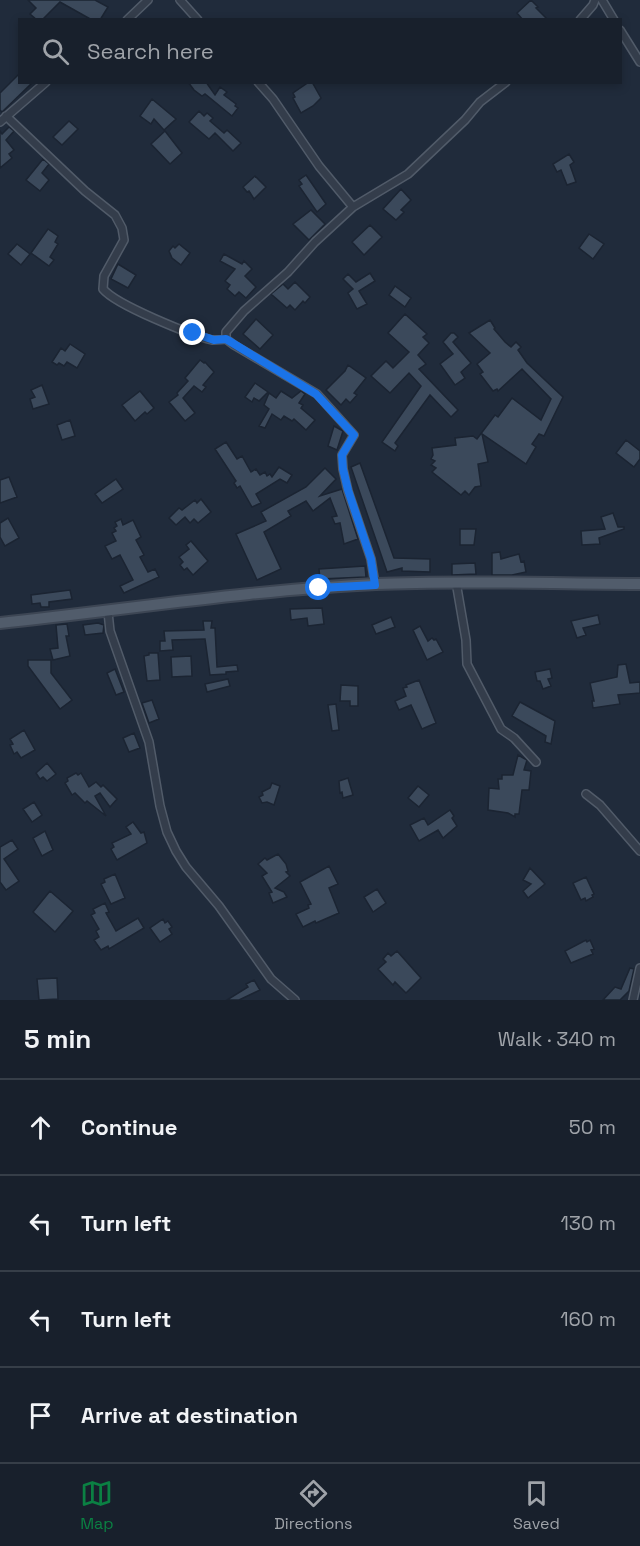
<!DOCTYPE html>
<meta charset="utf-8">
<style>
body{margin:0;font-family:"Space Grotesk",sans-serif;background:#252d38;color:#f1f3f6}
.stop{position:absolute;width:18px;height:18px;margin:-14px;border:4px solid #1a73e8;border-radius:50%;background:#fff}
.stop.end{background:#1a73e8;border-color:#fff;box-shadow:0 2px 6px #0008}
.list{margin:0;padding:0;list-style:none}
h2{display:flex;justify-content:space-between;align-items:center;height:78px;margin:0;padding:0 24px;font-size:26px}
h2 small{font-size:20px;font-weight:400;color:#9fa3a9}
.list li{display:grid;grid-template-columns:39px 1fr auto;gap:18px;align-items:center;box-sizing:border-box;height:96px;padding:0 24px;border-top:2px solid #363e48}
.list b{display:block;font-size:22px;white-space:nowrap}
.list em{font-size:20px;font-style:normal;color:#9fa3a9}
.icon{flex:none;width:33px;height:33px;fill:none;stroke:currentColor;stroke-width:2;stroke-linecap:round;stroke-linejoin:round}
.map{position:relative;flex:none;width:640px;height:1000px;overflow:hidden}
.search{position:absolute;background:#18202c;box-shadow:0 3px 9px #0003;left:18px;right:18px;top:18px;height:66px;display:flex;align-items:center;gap:15px;box-sizing:border-box;padding:0 21px;border-radius:0px;color:#9fa3a9;font-size:22px}
.sheet{height:462px;background:#18202c}
nav{display:flex;justify-content:space-around;align-items:center;box-sizing:border-box;height:84px;border-top:2px solid #363e48;background:#18202c;font-size:16px;color:#9fa3a9}
nav a{display:grid;justify-items:center;gap:3px}
nav .on{color:#0b8043}
.map>svg:first-child{display:block}
.building{fill:#3b495b;stroke:#1b2432;stroke-width:1.5}
.lines{fill:none;stroke-linecap:round;stroke-linejoin:round}
.street-casing{stroke:#515b69;stroke-width:10}
.primary-casing{stroke:#3d4654;stroke-width:14}
.street{stroke:#343d4b;stroke-width:7}
.primary{stroke:#515c6b;stroke-width:10}
.route{stroke:#1a73e8;stroke-width:8}
</style>
<div class="map">
<svg width="640" height="1000" viewBox="0 0 640 1000">
<rect width="100%" height="100%" fill="#202b3b"/>
<path class="building" d="M28,0H95L108,7L100,20H92L60,2L42,20H37L30,14L36,8Z
M531,0L538,7L536,8L548,20H523L517,13Z
M20,73V82H33L2,112L0,110V93Z
M188,82H206L215,95L220,87L227,92L224,95L236,104L235,106L238,108L232,116L205,94L202,96L194,90Z
M309,82H312L321,98L313,106L301,113L293,98L295,97L293,93Z
M152,99L176,119L164,130L154,119L151,124L140,116Z
M199,111L204,116L207,113L213,118L210,121L224,133L227,130L241,143L233,151L215,133L209,139L189,122Z
M69,121L78,129L62,145L53,137Z
M9,127L14,131L6,140L14,150L9,154L12,158L0,168V131L2,134Z
M165,131L182,153L170,164L151,144Z
M569,154L574,162L570,165L576,182L567,185L561,170L557,172L553,164Z
M43,159L49,164L42,173L49,180L40,191L26,180Z
M306,175L326,204L317,212L299,186L302,184L299,180Z
M255,176L266,187L254,199L249,191L247,192L243,187Z
M401,189L411,200L401,210L404,212L396,220L383,209Z
M311,210L325,224L309,240L293,224Z
M370,225L382,237L364,255L352,242Z
M48,229L58,236L55,242L58,244L50,257L54,260L49,266L31,253Z
M589,234L604,244L593,259L579,248Z
M17,244L30,254L21,265L8,254Z
M179,244L190,253L181,265L172,258L169,251L173,246L175,248Z
M224,254L242,264L244,261L252,269L245,276L256,287L246,298L239,292L235,296L227,289L230,285L225,281L235,269L220,261Z
M118,264L136,275L128,288L111,279Z
M370,273L375,281L359,291L367,304L357,309L348,293L353,289L343,279L348,274L356,282Z
M295,282L310,297L305,303L303,301L295,310L290,305L287,308L271,294L283,284L288,289Z
M395,286L411,298L405,307L389,295Z
M405,314L427,334L423,337L429,343L418,355L426,364L419,369L458,410L451,417L430,395L395,443L398,446L395,451L382,442L421,386L409,373L390,393L371,376L386,361L393,368L409,352L388,333Z
M256,319L273,335L260,349L243,334Z
M490,320L495,328L494,329L505,342L511,347L516,342L521,347L518,350L527,363L563,397L544,436L539,434L532,444L536,447L526,464L482,434L488,462L478,464L481,486L475,487L469,495L465,491L461,495L432,472L436,468L431,465L435,461L431,459L433,455L432,448L456,445L455,438L473,436L477,439L495,415L498,417L512,398L541,420L551,399L522,369L498,391L497,389L493,391L480,374L483,372L477,364L490,353L469,333Z
M451,333H454L458,337L453,342L471,363L461,372L465,378L455,385L440,364L453,354L443,342Z
M70,344L85,354L77,368L67,362L64,366L59,363L57,365L52,362L61,348L65,351Z
M200,360L204,363L205,362L214,372L203,385L206,387L202,392L194,386L183,398L195,413L185,421L169,402L178,395L177,393L188,381L185,378Z
M348,365L366,378L354,393L357,395L350,403L346,399L341,405L326,390L345,371Z
M255,383L268,392L259,401L254,398L252,402L245,397Z
M42,385L49,404L33,409L30,399L35,397L31,390Z
M140,391L154,408L147,414L145,412L135,421L122,405Z
M281,391L292,398L301,391L305,394L299,403L303,405L301,408L315,420L306,430L294,419L292,421L284,416L281,420L272,414L265,428L259,426L269,409L264,405L269,393L276,398Z
M70,420L75,436L62,440L57,425Z
M334,426L343,431L337,450L328,446Z
M626,440L640,451V459L634,467L616,453Z
M226,442L237,459L242,456L251,472L256,469L260,475L265,472L267,476L270,474L272,477L279,467L292,475L287,483L280,479L256,494L261,503L252,507L240,486L237,488L234,483L236,481L215,449Z
M360,463L394,558L430,559V572L402,571V568L387,572L351,467Z
M325,468L336,479L320,496L342,489L358,539L344,544L340,523L335,524L332,517L337,516L330,498L313,511L306,501L288,511L291,516L264,532L281,569L257,580L236,534L266,521L261,512L306,487Z
M9,477L17,497L0,503V480Z
M116,479L123,489L102,503L95,494Z
M201,499L211,512L198,523L194,519L190,523L185,517L176,525L169,518L179,508L182,510L195,500L197,503Z
M613,513L618,527H624V529L599,538L600,544L582,545L581,531L605,529L601,517Z
M8,518L19,538L5,546L0,537V523Z
M121,519L123,525L133,520L141,537L136,540L144,555L140,557L148,572L155,569L159,577L124,593L120,586L133,580L120,555L112,559L105,546L116,541L112,533L116,531L114,528L117,526L115,522Z
M460,529H476L474,545H460Z
M191,541L208,561L193,575L187,568L184,570L180,565L183,562L179,557L189,549L186,545Z
M500,552L501,559L519,554L521,562L524,561L526,572L512,575H492V553Z
M475,563L476,574L452,575V564Z
M365,566L366,577L320,579L319,569Z
M70,590L72,599L49,602V607H41L40,603L32,604L31,595Z
M322,608L324,624L308,626L307,618L291,620L290,609Z
M598,615L600,624L583,628L586,635L577,638L571,621Z
M391,617L395,627L376,634L372,625Z
M203,621H212L211,628H215L217,667L237,665L238,671L226,672V674L210,675L205,639L172,640L173,650L160,651V641H165L164,631L204,630Z
M98,623L104,625L103,633L85,635L83,625Z
M67,624L69,636H66L70,656L53,660L50,649L58,648L56,625Z
M420,626L428,641L432,638L434,640L436,639L443,652L427,660L413,630Z
M149,653H158L160,680L147,681L144,656L149,655Z
M191,656L192,676L172,677L171,657Z
M28,660H51V673L72,700L60,709L28,666Z
M626,664L630,683L640,682V693L618,695L620,704L593,708L592,701H594L590,683L617,677L618,665Z
M115,669L124,692L116,695L107,673Z
M550,669L552,678L548,679L551,686L543,689L540,681H537L535,672Z
M228,679L230,686L207,692L205,684Z
M419,680L436,723L422,729L411,705L399,710L395,701L406,696L403,688L407,687L406,685Z
M341,685L358,686V706H350V701H340Z
M152,700L159,719L149,723L142,703Z
M520,702L555,721L551,744L545,742L546,736L512,716Z
M336,704L339,730L332,731L328,705Z
M24,730L35,750L21,758L17,752L14,754L10,745L13,744L10,739Z
M134,733L140,748L129,752L123,738Z
M518,755L527,760L524,770L531,771L529,790H522L519,814H515V817L508,813L488,810L489,788L499,789L498,779H502V775H513Z
M47,763L56,774L47,781L43,777L40,779L36,773Z
M76,773L78,775L81,773L89,787L96,782L101,787L103,785L117,799L110,807L100,793L95,796L106,816L87,801L85,803L75,793L72,795L65,783L68,781L67,778Z
M348,778L353,795L343,798L342,792L340,793L339,781Z
M272,783L280,786L274,805L267,802L262,803L259,797L263,795L262,792L270,788Z
M418,786L429,795L419,807L408,798Z
M34,802L42,815L32,822L23,809Z
M450,810L454,816L452,818L457,826L443,838L438,830L419,841L410,825L424,818L428,825Z
M133,822L141,833L144,832L147,843L117,860L111,849L114,847L112,843L131,834L126,827Z
M45,831L53,850L42,856L33,838Z
M12,840L18,849L4,859L19,881L6,890L0,882V847Z
M278,854L286,864L288,871L286,872L290,876L275,888L284,892L287,897L273,903L269,893L272,892L262,876L267,873L258,864L265,858L267,860Z
M329,866L338,884L329,888L339,913L316,923L315,921L303,927L296,914L309,908L308,905L311,904L300,882Z
M530,868L545,884L528,898L523,891L531,884L523,880Z
M115,874L125,898L111,904L101,884L105,882L104,879Z
M586,877L594,894L592,895L593,897L586,901L585,898L581,900L573,883Z
M377,889L386,903L373,912L364,897Z
M50,891L73,911L55,932L33,912Z
M105,903L109,912L106,913L116,931L138,918L144,928L109,949L108,946L101,950L94,940L99,937L96,931L99,929L91,915L95,913L93,909Z
M163,919L165,923L168,921L172,927L169,929L172,934L160,942L150,928Z
M586,940L587,942L590,940L594,949L591,950L593,954L571,963L565,951Z
M397,951L421,978L406,993L395,982L393,985L378,969L386,962L383,959L388,953L391,956Z
M630,968L634,969L629,991L620,1000H603L615,987L621,989Z
M57,978L58,999L39,1000L37,979Z
M254,980L260,990L239,1000H227L248,987L246,984Z"/>
<g class="lines">
<defs>
<path id="street" d="M180,0L198,20
M602,0L614,20
M127,20L148,0
M580,20L593,5L595,0
M620,30L640,62
M258,82L273,99L319,166L353,207
M6,116L85,191L115,215L122,228L124,240L104,276L103,289C116,305 191,335 212,340C217,340 222,340 226,339
M0,122L46,82
M456,582L466,640L467,664L501,729L514,738L536,762
M375,584L371,559L348,491L343,469L342,455L354,435L317,394L234,345L226,339V332L244,311L288,272L315,242L353,207L408,174L465,120L480,102L506,82
M108,612L110,631L149,742L160,806L167,832L176,851L186,867L219,906L271,979L295,1000
M586,794L600,805L640,851
M633,1000L640,968"/>
<path id="primary" d="M0,623C124,610 251,590 376,584C464,580 552,584 640,584"/>
</defs>
<use href="#street" class="street-casing"/>
<use href="#primary" class="primary-casing"/>
<use href="#street" class="street"/>
<use href="#primary" class="primary"/>
</g>
<g class="lines">
<path class="route" d="M193,333L214,340L226,339L316,394L354,435L342,455L343,469L348,490L371,559L375,585L319,588"/>
</g>
</svg>
<div class="stop" style="left:319px;top:588px"></div>
<div class="stop end" style="left:193px;top:333px"></div>
<div class="search"><svg class="icon" aria-label="search" viewBox="0 0 24 24"><circle cx="10" cy="10" r="6"/><path d="M15 15l6 6"/></svg>Search here</div>
</div>
<section class="sheet">
<h2>5 min<small>Walk · 340 m</small></h2>
<ul class="list">
<li><svg class="icon" aria-label="ahead" viewBox="0 0 24 24"><path d="M12 20V5M6 11l6-6 6 6"/></svg><div><b>Continue</b></div><em>50 m</em></li>
<li><svg class="icon" aria-label="left" viewBox="0 0 24 24"><path d="M17 20v-9H6M10 6l-5 5 5 5"/></svg><div><b>Turn left</b></div><em>130 m</em></li>
<li><svg class="icon" aria-label="left" viewBox="0 0 24 24"><path d="M17 20v-9H6M10 6l-5 5 5 5"/></svg><div><b>Turn left</b></div><em>160 m</em></li>
<li><svg class="icon" aria-label="arrive" viewBox="0 0 24 24"><path d="M6 21V4h12l-3 4 3 4H6"/></svg><div><b>Arrive at destination</b></div></li>
</ul>
</section>
<nav>
<a class="on"><svg class="icon" aria-label="map" viewBox="0 0 24 24"><path d="M3 6l6-2 6 2 6-2v14l-6 2-6-2-6 2zM9 4v14M15 6v14"/></svg>Map</a>
<a><svg class="icon" aria-label="directions" viewBox="0 0 24 24"><path d="M12 3l9 9-9 9-9-9zM9 14v-3h6M13 9l2 2-2 2"/></svg>Directions</a>
<a><svg class="icon" aria-label="saved" viewBox="0 0 24 24"><path d="M7 4h10v16l-5-4-5 4z"/></svg>Saved</a>
</nav>
